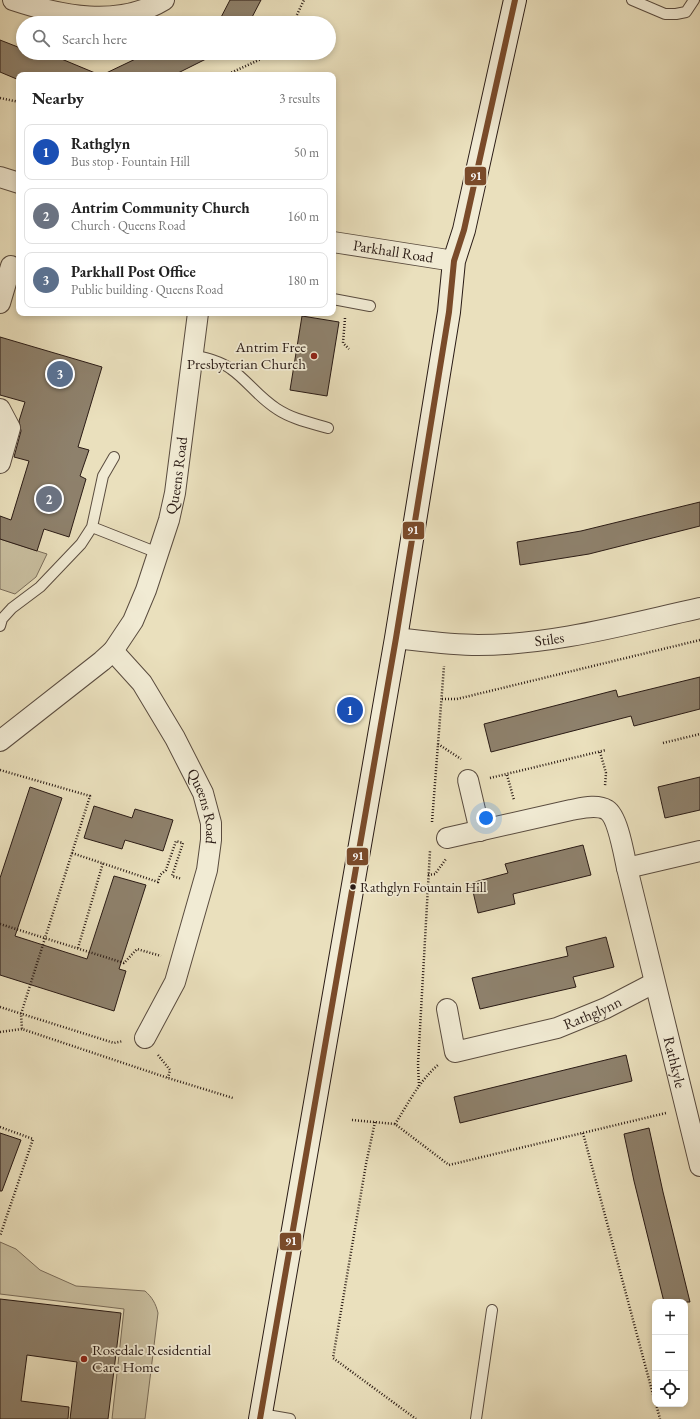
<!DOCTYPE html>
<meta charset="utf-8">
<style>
body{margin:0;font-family:"EB Garamond",serif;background:#f6f6f6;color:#222}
.controls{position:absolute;right:12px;bottom:12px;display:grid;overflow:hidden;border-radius:8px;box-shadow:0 2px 6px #0003}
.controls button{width:36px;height:36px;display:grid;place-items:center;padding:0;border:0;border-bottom:1px solid #e0e0e0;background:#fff;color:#222;font:20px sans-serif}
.you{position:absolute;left:486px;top:818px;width:14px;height:14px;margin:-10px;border:3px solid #fff;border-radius:50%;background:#1a73e8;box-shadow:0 0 0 6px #1a73e833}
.badge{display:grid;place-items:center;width:26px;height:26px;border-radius:50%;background:#2563eb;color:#fff;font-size:13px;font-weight:700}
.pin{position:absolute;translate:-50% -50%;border:2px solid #fff;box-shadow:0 1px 4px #0006}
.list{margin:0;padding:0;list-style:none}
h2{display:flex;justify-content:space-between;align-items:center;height:52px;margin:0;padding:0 16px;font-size:17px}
h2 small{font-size:13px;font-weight:400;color:#767676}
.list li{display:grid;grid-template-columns:26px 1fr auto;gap:12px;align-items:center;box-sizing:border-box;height:56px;margin:0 8px 8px;padding:0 8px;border:1px solid #e0e0e0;border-radius:8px}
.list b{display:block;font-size:15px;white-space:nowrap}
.list p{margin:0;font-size:13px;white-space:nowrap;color:#767676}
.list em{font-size:13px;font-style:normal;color:#767676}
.icon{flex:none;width:22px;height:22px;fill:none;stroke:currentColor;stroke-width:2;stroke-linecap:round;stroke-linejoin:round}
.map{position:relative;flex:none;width:700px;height:1419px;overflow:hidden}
.search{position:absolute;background:#fff;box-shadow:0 2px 6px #0003;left:16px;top:16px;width:320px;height:44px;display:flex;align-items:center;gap:10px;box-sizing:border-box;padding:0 14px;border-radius:22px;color:#767676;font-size:15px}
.panel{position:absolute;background:#fff;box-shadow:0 2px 6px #0003;left:16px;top:72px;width:320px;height:244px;border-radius:8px}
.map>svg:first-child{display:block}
.green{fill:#c9bfa0;stroke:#7a6d5a}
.building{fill:#8e816c;stroke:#2a1b15}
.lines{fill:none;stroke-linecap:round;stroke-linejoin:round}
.lane-casing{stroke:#5a4c3f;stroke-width:12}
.street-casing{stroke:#5a4c3f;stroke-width:22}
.secondary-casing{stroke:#2a1b15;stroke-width:24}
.path{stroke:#2a1b15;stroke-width:2.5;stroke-dasharray:1 2;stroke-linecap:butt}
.lane{stroke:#f1ebd4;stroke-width:10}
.street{stroke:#f1ebd4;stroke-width:20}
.secondary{stroke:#f1ebd4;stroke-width:22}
.bus-1-casing{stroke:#f1ebd4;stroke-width:9}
.bus-1{stroke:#7a4b2a;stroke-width:6}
.poi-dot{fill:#8f2418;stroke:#f1ebd4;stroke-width:1.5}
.bus-dot{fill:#2a1b15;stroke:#f1ebd4;stroke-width:1.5}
.labels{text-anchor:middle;stroke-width:3.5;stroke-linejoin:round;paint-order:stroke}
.bus-label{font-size:14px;fill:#2a1b15;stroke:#f1ebd4;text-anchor:start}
.street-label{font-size:15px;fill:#2a1b15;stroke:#f1ebd4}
.poi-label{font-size:15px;fill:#2a1b15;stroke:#f1ebd4;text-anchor:end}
.line-badge{stroke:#f1ebd4;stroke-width:1.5}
.badge-label{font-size:11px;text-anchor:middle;font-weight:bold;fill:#fff}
</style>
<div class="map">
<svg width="700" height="1419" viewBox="0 0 700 1419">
<rect width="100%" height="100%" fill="#eae0bd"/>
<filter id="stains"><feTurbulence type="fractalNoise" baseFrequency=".005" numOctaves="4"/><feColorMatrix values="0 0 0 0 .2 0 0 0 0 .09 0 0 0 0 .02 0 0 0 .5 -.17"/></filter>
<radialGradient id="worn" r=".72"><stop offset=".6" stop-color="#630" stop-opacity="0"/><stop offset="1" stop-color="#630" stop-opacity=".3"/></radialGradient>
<path class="green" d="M0,539L47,554L36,577L15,594L0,589Z
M0,1242L16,1249L40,1270L76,1286L145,1291C152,1297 156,1304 158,1313L145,1419H112L124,1309L0,1294Z"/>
<path class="building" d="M230,0H261L249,23H218Z
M0,40L23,49V53H47L100,75H19V80L0,72Z
M148,53H218L174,75H102Z
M302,316L339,322L327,396L290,390Z
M0,337L102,367L78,447L89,450L80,476L86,479L69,537L44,529L37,551L0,539V516L11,520L29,461L14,457L21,431L19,421L25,402L0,395Z
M700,502V526L589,554L520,565L517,542L581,531Z
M700,677V709L634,726L631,716L491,752L484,724L616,690L618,697Z
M700,777V810L665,818L658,787Z
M30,787L62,798L15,936L87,959L114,876L146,885L119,969L126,971L114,1011L0,975V878Z
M94,806L132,818L135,809L173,820L163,851L125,840L122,849L84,838Z
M583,845L591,875L513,894L515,904L478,913L471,883L508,873L505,864Z
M606,937L614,967L573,977L576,987L480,1009L472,978L568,956L566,947Z
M626,1055L632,1081L460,1123L454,1097Z
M649,1128L663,1192L690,1302H664L634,1181L624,1134Z
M0,1133L21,1140L2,1191H0Z
M0,1299L121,1313L108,1419H70L77,1362L27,1355L21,1401L69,1407L68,1419H0Z"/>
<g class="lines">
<defs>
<path id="lane" d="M632,0L665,14H676L686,12L694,0
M333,299L370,306
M193,355C206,358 220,361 231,369C247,380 258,397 277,409C292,419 311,423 328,428
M92,527L158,553
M0,626L2,619L12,608L40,587L81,544L92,527L103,476L114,457
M261,1414L290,1419
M476,1419L492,1310"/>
<g id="street">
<path d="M13,0C61,16 118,28 164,0"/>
<path d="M0,177L19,183"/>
<path id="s1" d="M333,242L454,261"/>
<path d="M0,303L11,266"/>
<path d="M0,409L10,428L0,463"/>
<path id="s2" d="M396,638C423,641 451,645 478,645C553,645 627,624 700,608"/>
<path id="s3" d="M113,651L142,683L175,738L203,793L211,823V840L207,870L175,982L145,1038"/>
<path id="s4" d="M0,741L102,661L113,651L133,621L146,590L169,520L175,493L198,313"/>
<path d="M468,780L480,831"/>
<path d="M447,838L571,810C582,808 597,804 607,810C618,817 624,855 627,868"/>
<path id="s5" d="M700,851L627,868L700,1166"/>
<path id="s6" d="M447,1009L455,1052L557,1028L606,1008L654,983"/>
</g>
<path id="secondary" d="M260,1419L396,638L449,312L454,261L464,230L515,0"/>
</defs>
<use href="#lane" class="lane-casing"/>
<use href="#street" class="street-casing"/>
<use href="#secondary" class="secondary-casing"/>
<path class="path" d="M293,23L304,0
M226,75L274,53
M0,98L19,102
M345,318L343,343L349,349
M442,699H457L700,640
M663,743L700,734
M438,744L461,759
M600,752L606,773L605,786
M0,770L90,796L21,1014L22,1029L168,1078L233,1098
M507,775L514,800
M490,778L606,750
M432,822L444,666
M72,853L158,882L160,875L166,870L176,841L183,843L172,876L182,879
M428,875L435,874L446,859
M0,924L124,963L137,949L161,956
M78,948L103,863
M0,1007L114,1043L123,1041
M0,1032L22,1029
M158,1055L170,1070L168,1078
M419,1086L418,1064L430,851
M352,1120L395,1124L449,1165L666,1113
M375,1122L366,1164L333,1358L416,1419
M395,1124C408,1104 419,1081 438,1065
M0,1127L33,1139L0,1236
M583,1133L655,1402
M656,1404L660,1419"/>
<use href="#lane" class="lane"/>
<use href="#street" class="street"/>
<use href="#secondary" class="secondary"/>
<defs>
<path id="bus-1" d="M260,1419L396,638L449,312L454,261L464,230L515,0"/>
</defs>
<use href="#bus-1" class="bus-1-casing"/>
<use href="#bus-1" class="bus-1"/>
</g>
<g class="poi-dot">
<circle cx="314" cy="356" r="4"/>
<circle cx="84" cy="1359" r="4"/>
</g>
<circle class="bus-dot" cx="353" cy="887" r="3.5"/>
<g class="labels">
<g class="bus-label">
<text x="360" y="892">Rathglyn Fountain Hill</text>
</g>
<g class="street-label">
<text dy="5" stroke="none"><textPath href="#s1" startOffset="61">Parkhall Road</textPath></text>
<text dy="5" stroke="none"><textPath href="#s4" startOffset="333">Queens Road</textPath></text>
<text dy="5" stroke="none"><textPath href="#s2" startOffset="154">Stiles</textPath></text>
<text dy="5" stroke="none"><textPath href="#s3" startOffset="182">Queens Road</textPath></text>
<text dy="5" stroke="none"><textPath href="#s6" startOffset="187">Rathglynn</textPath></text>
<text dy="5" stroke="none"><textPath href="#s5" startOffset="275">Rathkyle</textPath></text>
</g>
<g class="poi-label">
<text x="306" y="352">Antrim Free<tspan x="306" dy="17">Presbyterian Church</tspan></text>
<text x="92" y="1355" text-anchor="start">Rosedale Residential<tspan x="92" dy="17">Care Home</tspan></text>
</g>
</g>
<g class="line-badge">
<rect x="464" y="166" width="23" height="20" rx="4" fill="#7a4b2a"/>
<rect x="402" y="521" width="23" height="19" rx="4" fill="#7a4b2a"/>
<rect x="346" y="847" width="23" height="19" rx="4" fill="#7a4b2a"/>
<rect x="279" y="1232" width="23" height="19" rx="4" fill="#7a4b2a"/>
</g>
<g class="badge-label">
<text x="476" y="180">91</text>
<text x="413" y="534">91</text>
<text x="358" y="860">91</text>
<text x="291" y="1245">91</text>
</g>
<rect width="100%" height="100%" filter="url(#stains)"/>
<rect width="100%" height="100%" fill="url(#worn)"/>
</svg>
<div class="controls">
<button>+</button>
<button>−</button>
<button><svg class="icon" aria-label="locate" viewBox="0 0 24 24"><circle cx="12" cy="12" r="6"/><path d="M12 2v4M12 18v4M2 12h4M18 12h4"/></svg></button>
</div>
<div class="you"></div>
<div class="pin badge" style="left:350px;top:710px;background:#1a4fb4">1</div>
<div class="pin badge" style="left:49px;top:499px;background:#6b7280">2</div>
<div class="pin badge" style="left:60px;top:374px;background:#5c6f8a">3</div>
<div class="search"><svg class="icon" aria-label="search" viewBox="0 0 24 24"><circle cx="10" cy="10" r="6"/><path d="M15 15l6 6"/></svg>Search here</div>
<section class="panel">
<h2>Nearby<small>3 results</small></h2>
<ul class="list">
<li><span class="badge" style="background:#1a4fb4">1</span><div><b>Rathglyn</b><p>Bus stop · Fountain Hill</p></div><em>50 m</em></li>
<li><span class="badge" style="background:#6b7280">2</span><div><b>Antrim Community Church</b><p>Church · Queens Road</p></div><em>160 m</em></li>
<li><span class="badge" style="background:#5c6f8a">3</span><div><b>Parkhall Post Office</b><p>Public building · Queens Road</p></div><em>180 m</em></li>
</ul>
</section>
</div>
